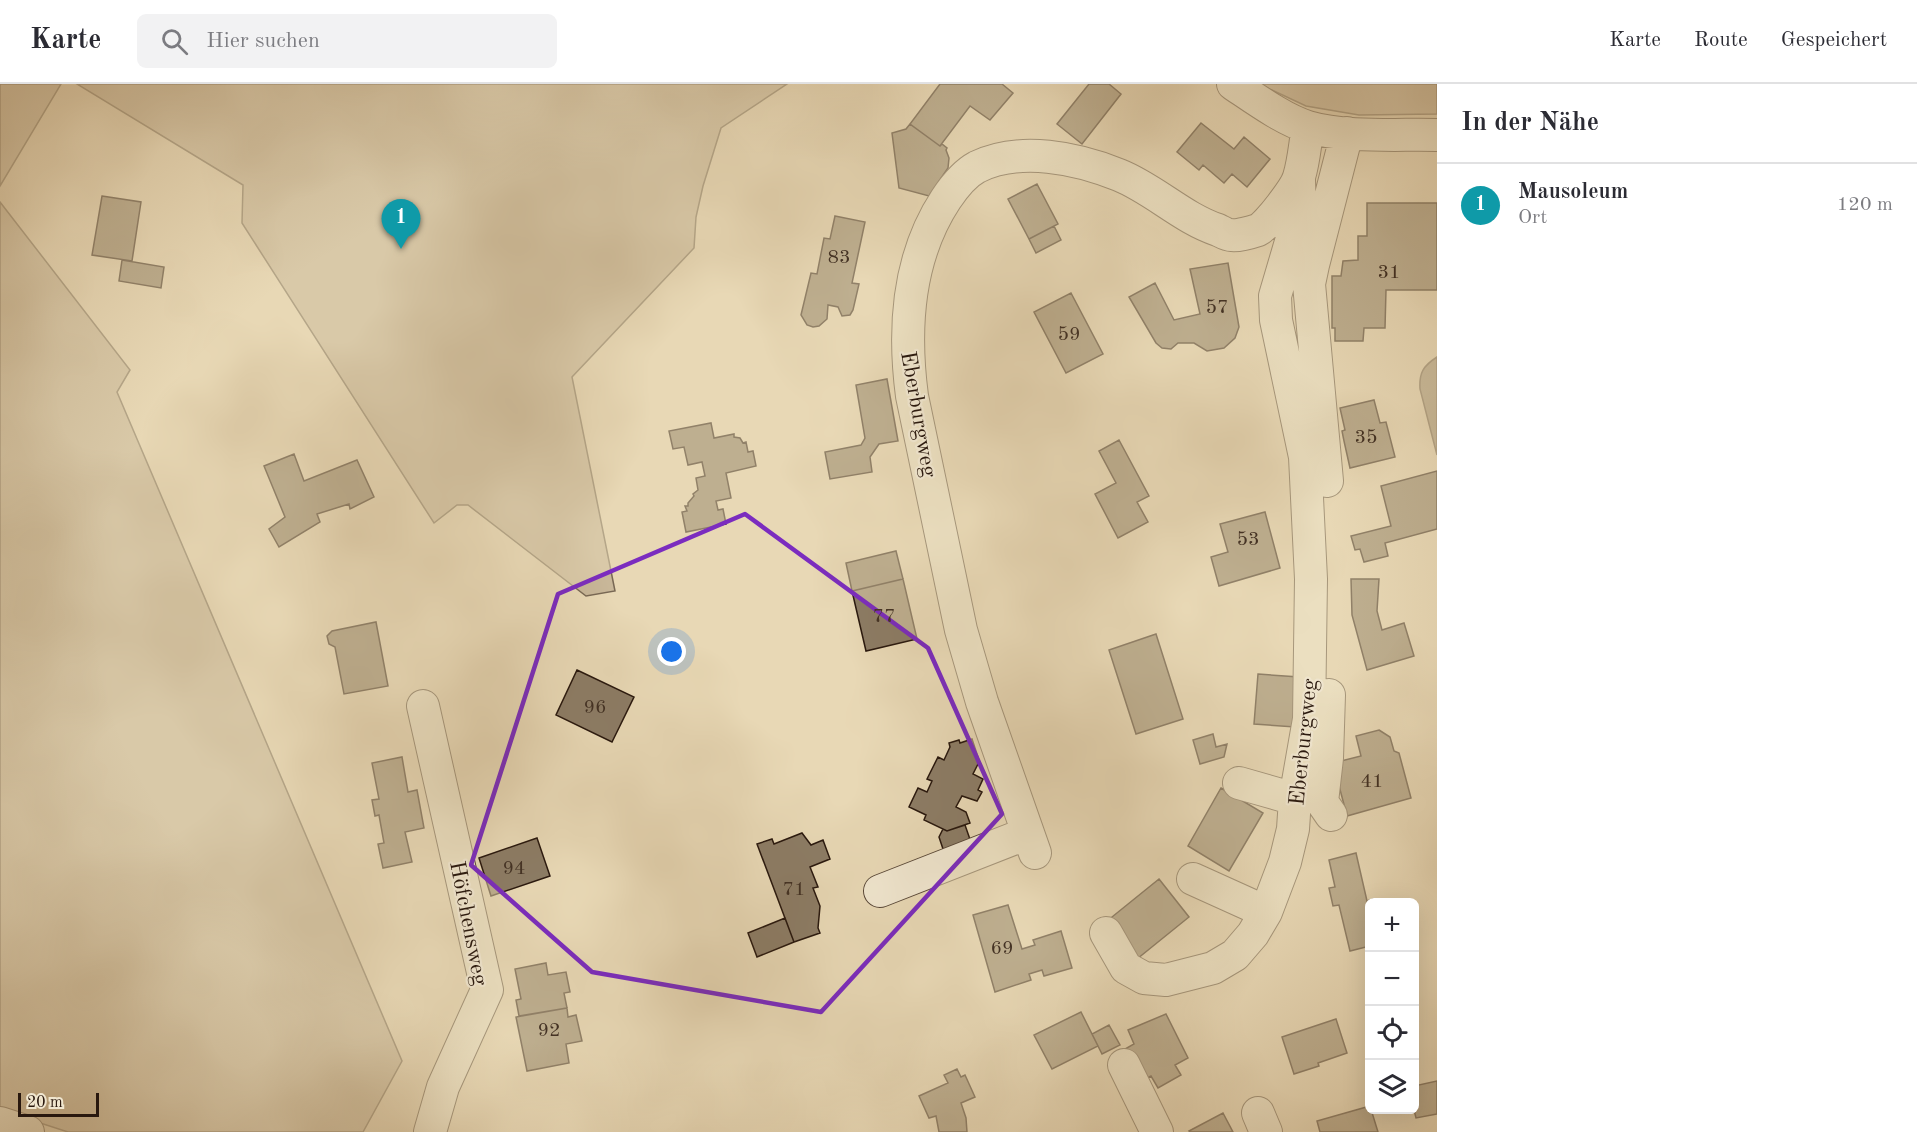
<!DOCTYPE html>
<html lang="de">
<meta charset="utf-8">
<style>
body{margin:0;font-family:"Old Standard TT",serif;background:#f2f2f3;color:#2b2b33}
.controls{position:absolute;right:18px;bottom:18px;display:grid;overflow:hidden;border-radius:9px;box-shadow:0 6px 24px #0002}
.controls button{width:54px;height:54px;display:grid;place-items:center;padding:0;border:0;border-bottom:2px solid #e1e1e2;background:#fff;color:#2b2b33;font:30px sans-serif}
.scale{position:absolute;left:18px;bottom:15px;width:81px;box-sizing:border-box;padding-left:6px;border:3px solid #29180e;border-top:0;font-size:16px;line-height:21px;white-space:nowrap;color:#29180e;-webkit-text-stroke:4px #f0e6cf;paint-order:stroke}
.you{position:absolute;left:672px;top:568px;width:21px;height:21px;margin:-15px;border:4px solid #fff;border-radius:50%;background:#1a73e8;box-shadow:0 0 0 9px #1a73e833}
.badge{display:grid;place-items:center;width:39px;height:39px;border-radius:50%;background:#db2777;color:#fff;font-size:20px;font-weight:700}
.pin{position:absolute;translate:-50% -50px;filter:drop-shadow(0 2px 3px #0008)}
.pin::after{content:'';position:absolute;top:32px;width:21px;height:18px;background:inherit;clip-path:polygon(0 0,100% 0,50% 100%)}
.list{margin:0;padding:0;list-style:none}
h2{display:flex;justify-content:space-between;align-items:center;height:78px;margin:0;padding:0 24px;font-size:26px}
h2 small{font-size:20px;font-weight:400;color:#7c7c81}
.list li{display:grid;grid-template-columns:39px 1fr auto;gap:18px;align-items:center;box-sizing:border-box;height:84px;padding:0 24px;border-top:2px solid #e1e1e2}
.list b{display:block;font-size:22px;white-space:nowrap}
.list p{margin:0;font-size:20px;white-space:nowrap;color:#7c7c81}
.list em{font-size:20px;font-style:normal;color:#7c7c81}
.icon{flex:none;width:33px;height:33px;fill:none;stroke:currentColor;stroke-width:2;stroke-linecap:round;stroke-linejoin:round}
.map{position:relative;flex:none;width:1437px;height:1048px;overflow:hidden}
header{display:flex;align-items:center;gap:36px;box-sizing:border-box;height:84px;padding:0 30px;background:#fff;border-bottom:2px solid #e1e1e2}
header strong{font-size:28px}
nav{display:flex;gap:33px;margin-inline-start:auto;font-size:21px}
.search{width:420px;height:54px;background:#f2f2f3;display:flex;align-items:center;gap:15px;box-sizing:border-box;padding:0 21px;border-radius:9px;color:#7c7c81;font-size:22px}
main{display:flex}
aside{flex:1;background:#fff}
.map>svg:first-child{display:block}
.green{fill:#c8b799;stroke:#786854;stroke-width:1.5}
.water{fill:#a7977c;stroke:#756450;stroke-width:1.5}
.building{fill:#8c7c65;stroke:#29180e;stroke-width:1.5}
.lines{fill:none;stroke-linecap:round;stroke-linejoin:round}
.minor-casing{stroke:#594838;stroke-width:34}
.minor{stroke:#f0e6cf;stroke-width:32}
.marked{fill:none;stroke:#7b2cbf;stroke-width:4.5;stroke-linejoin:round}
.labels{text-anchor:middle;stroke-width:4.5;stroke-linejoin:round;paint-order:stroke}
.number-label{font-size:20px;fill:#423124}
.street-label{font-size:22px;fill:#29180e;stroke:#f0e6cf}
</style>
<header>
<strong>Karte</strong>
<div class="search"><svg class="icon" aria-label="search" viewBox="0 0 24 24"><circle cx="10" cy="10" r="6"/><path d="M15 15l6 6"/></svg>Hier suchen</div>
<nav><a>Karte</a><a>Route</a><a>Gespeichert</a></nav>
</header>
<main>
<div class="map">
<svg width="1437" height="1048" viewBox="0 0 1437 1048">
<rect width="100%" height="100%" fill="#e8d8b5"/>
<filter id="stains"><feTurbulence type="fractalNoise" baseFrequency=".00333" numOctaves="4"/><feColorMatrix values="0 0 0 0 .2 0 0 0 0 .09 0 0 0 0 .02 0 0 0 .5 -.17"/></filter>
<radialGradient id="worn" r=".72"><stop offset=".6" stop-color="#630" stop-opacity="0"/><stop offset="1" stop-color="#630" stop-opacity=".3"/></radialGradient>
<path class="green" d="M0,0H61L0,102Z
M77,0H787L721,44L703,102L696,133L694,164L572,293L615,507L586,512L468,421H457L434,439L242,139L243,101Z
M1259,0H1437V30L1359,31L1306,22Z
M0,118L130,286L117,308L402,977L363,1048H68L0,1026Z"/>
<path class="water" d="M1437,273V371L1420,305C1419,289 1423,282 1437,273Z"/>
<path class="building" d="M940,0H1002L1013,9L990,36L970,22L940,62L910,40Z
M1089,0H1109L1121,10L1082,60L1057,40Z
M1201,39L1234,65L1244,53L1270,75L1247,103L1232,90L1224,99L1203,81L1199,86L1177,68Z
M910,40L940,62L942,60L947,64L946,66L949,74L948,84L929,112L899,104L892,49L906,45Z
M1037,100L1058,140L1029,155L1008,115Z
M102,112L141,118L132,177L92,171Z
M1367,119H1437V206H1386L1385,244H1364L1363,257H1335V244H1332V192H1341L1343,177L1358,176V152H1367Z
M835,132L865,138L852,199L859,200L853,226L850,231L842,232L838,223L828,221L827,235L819,242L813,243L807,241L801,231L811,189L817,190L824,154L830,155Z
M1054,142L1061,156L1036,169L1029,155Z
M122,176L164,183L161,204L119,197Z
M1228,179L1239,243L1235,254L1224,264L1207,267L1194,259H1178L1171,265L1162,264L1156,259L1129,213L1155,199L1174,236L1200,230L1190,185Z
M1071,209L1103,270L1066,289L1034,228Z
M887,295L898,357L879,360L870,373L872,388L830,395L825,368L861,361L865,354L856,301Z
M1374,316L1380,339L1386,338L1395,373L1350,384L1344,357L1342,347L1345,346L1340,324Z
M711,339L714,354L734,350V353L740,354L743,359L746,358L748,368L753,367L756,382L726,389L731,414L716,417L718,426L723,425L726,440L686,448L682,428L687,427L685,422H688V419L694,412L693,410L698,406L696,394L705,392L702,378L688,381L684,363L673,365L669,347Z
M1119,356L1149,412L1137,418L1148,438L1118,454L1095,410L1116,399L1099,367Z
M294,370L304,397L357,376L374,413L350,425L349,420L317,430L320,438L279,463L269,445L285,433L264,382Z
M1437,387V445L1385,459L1388,472L1364,478L1360,465L1355,466L1351,452L1391,442L1381,402Z
M1265,428L1280,484L1219,502L1211,473L1228,468L1220,440Z
M896,467L903,495L852,507L846,479Z
M903,495L917,555L866,567L852,507Z
M1351,495H1379L1377,527L1382,546L1404,539L1414,572L1367,586L1352,531Z
M376,538L388,602L344,610L335,563L329,560L327,552L332,547Z
M1156,550L1183,635L1136,650L1109,566Z
M577,586L634,613L612,658L556,631Z
M1258,590L1299,593L1295,643L1254,640Z
M1379,646L1390,653L1394,667L1399,669L1411,714L1347,732L1333,679L1361,672L1356,652Z
M1213,650L1216,663L1227,660L1224,673L1200,680L1193,656Z
M972,655L980,679L978,680L973,690L983,695L978,706L982,708L977,717L962,712L956,723L966,728L970,739L947,747L924,736L926,731L909,723L918,704L927,708L932,697L927,695L938,673L944,676L950,663L949,659L959,656L960,659Z
M402,673L408,708L417,706L424,744L405,748L412,778L383,784L378,760L384,759L379,731L375,732L372,716L379,715L372,679Z
M1221,704L1263,729L1229,787L1188,762Z
M965,741L973,764L946,774L939,753L943,745L947,747Z
M802,749L811,761L823,756L830,775L810,783L818,803L813,804L820,822L818,844L820,849L794,858L757,760L772,755L774,760Z
M537,754L550,792L491,812L479,774Z
M1356,769L1367,817L1373,815L1374,818H1370V862L1350,867L1339,821L1333,822L1329,804L1335,803L1329,776Z
M1159,795L1189,833L1137,875L1107,837Z
M1008,821L1022,865L1035,861L1033,856L1061,847L1072,884L1044,892L1042,886L1029,890L1031,896L995,908L973,831Z
M785,834L794,858L757,873L748,849Z
M546,879L548,891L566,888L570,908L564,909L567,924L519,932L516,916L521,915L515,885Z
M567,924L568,933L576,931L582,957L566,960L569,979L527,987L516,933Z
M1081,928L1098,962L1052,985L1034,951Z
M1166,930L1188,974L1175,981L1181,991L1158,1004L1151,992L1141,997L1125,965L1134,960L1128,946Z
M1336,935L1347,969L1318,979L1319,982L1294,990L1282,953Z
M1109,941L1120,961L1102,970L1092,950Z
M957,985L961,993L965,991L975,1013L961,1019L966,1034L967,1048H939L936,1032L929,1034L919,1012L948,999L944,991Z
M1437,997V1030L1416,1034L1414,1026V1002Z
M1370,1022L1378,1048H1320L1317,1037Z
M1223,1029L1233,1048H1190L1189,1047Z"/>
<g class="lines">
<defs>
<path id="minor" d="M1233,0C1254,14 1284,36 1308,43C1345,54 1398,50 1437,51
M1327,397L1309,200L1313,181L1347,49
M1329,611L1327,674L1322,718L1331,731
M423,622L487,906L443,1003L430,1048
M1239,699L1295,715
M1035,769L982,618L961,546L912,312C903,244 907,174 946,115C954,103 964,90 977,83C1020,62 1077,74 1119,91C1154,105 1182,134 1218,146C1222,148 1227,151 1231,151C1237,152 1252,148 1258,146C1268,141 1296,104 1299,93C1304,77 1305,59 1308,43
M1193,795L1266,828
M880,807L1028,749
M1106,849L1126,884L1144,894L1166,896L1213,884L1235,871L1253,850L1266,828L1285,778L1293,745L1295,715L1309,635L1311,495L1305,373L1276,236L1275,212L1300,127L1299,96
M1124,981L1157,1048
M1258,1029L1266,1048
M0,1039L28,1048"/>
</defs>
<use href="#minor" class="minor-casing"/>
<use href="#minor" class="minor"/>
</g>
<path d="M0 0H1437V1048H0ZM745,430L928,564L1002,730L821,928L592,888L471,781L558,510Z" fill="#e8d8b5" fill-opacity=".55" fill-rule="evenodd"/>
<path class="marked" d="M745,430L928,564L1002,730L821,928L592,888L471,781L558,510Z"/>
<g class="labels">
<g class="number-label">
<text x="839" y="179">83</text>
<text x="1389" y="194">31</text>
<text x="1217" y="229">57</text>
<text x="1069" y="256">59</text>
<text x="1366" y="359">35</text>
<text x="1248" y="461">53</text>
<text x="884" y="538">77</text>
<text x="595" y="629">96</text>
<text x="1372" y="703">41</text>
<text x="514" y="790">94</text>
<text x="794" y="811">71</text>
<text x="1002" y="870">69</text>
<text x="549" y="952">92</text>
</g>
<g class="street-label">
<text transform="translate(920 330) rotate(80)" y="8">Eberburgweg</text>
<text transform="translate(1302 658) rotate(-84)" y="8">Eberburgweg</text>
<text transform="translate(470 839) rotate(79)" y="8">Höfchensweg</text>
</g>
</g>
<rect width="100%" height="100%" filter="url(#stains)"/>
<rect width="100%" height="100%" fill="url(#worn)"/>
</svg>
<div class="controls">
<button>+</button>
<button>−</button>
<button><svg class="icon" aria-label="locate" viewBox="0 0 24 24"><circle cx="12" cy="12" r="6"/><path d="M12 2v4M12 18v4M2 12h4M18 12h4"/></svg></button>
<button><svg class="icon" aria-label="layers" viewBox="0 0 24 24"><path d="M12 4l9 5-9 5-9-5zM3 14l9 5 9-5"/></svg></button>
</div>
<div class="scale">20 m</div>
<div class="you"></div>
<div class="pin badge" style="left:401px;top:165px;background:#0f9aa8">1</div>
</div>
<aside>
<h2>In der Nähe<small></small></h2>
<ul class="list">
<li><span class="badge" style="background:#0f9aa8">1</span><div><b>Mausoleum</b><p>Ort</p></div><em>120 m</em></li>
</ul>
</aside>
</main>
